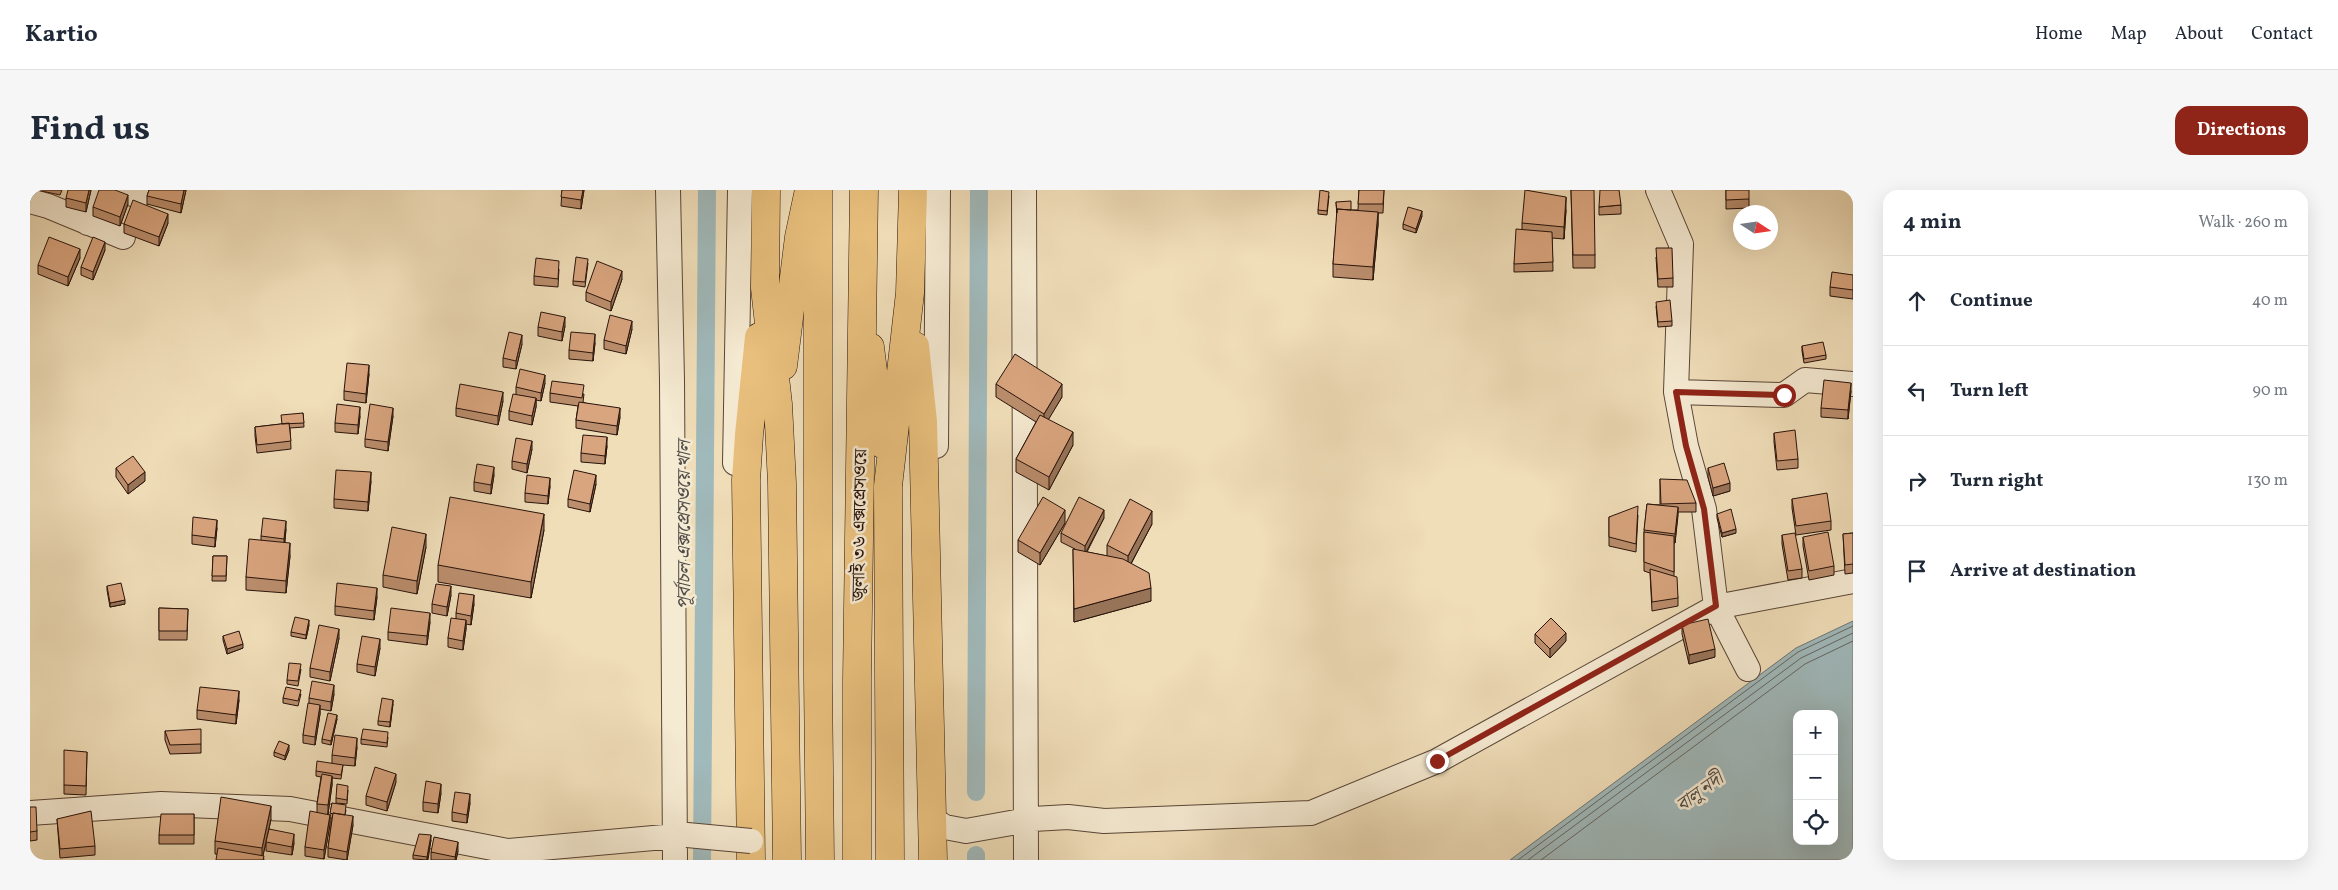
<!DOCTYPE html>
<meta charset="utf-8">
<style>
body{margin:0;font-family:Vollkorn,"Noto Serif Bengali",serif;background:#f6f6f7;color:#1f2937}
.controls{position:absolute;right:15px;bottom:15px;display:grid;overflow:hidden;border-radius:10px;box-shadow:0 5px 20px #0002}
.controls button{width:45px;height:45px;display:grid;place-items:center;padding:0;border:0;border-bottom:1px solid #e0e1e3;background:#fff;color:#1f2937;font:25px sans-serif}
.compass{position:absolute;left:1703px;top:15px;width:45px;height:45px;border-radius:50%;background:#fff;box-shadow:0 5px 20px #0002;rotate:102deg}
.stop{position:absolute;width:15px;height:15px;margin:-11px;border:4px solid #8f2418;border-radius:50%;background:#fff}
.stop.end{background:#8f2418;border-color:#fff;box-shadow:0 1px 5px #0008}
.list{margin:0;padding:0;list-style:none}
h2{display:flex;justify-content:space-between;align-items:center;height:65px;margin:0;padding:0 20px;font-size:21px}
h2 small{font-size:16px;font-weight:400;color:#747a83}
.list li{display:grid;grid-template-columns:32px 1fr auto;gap:15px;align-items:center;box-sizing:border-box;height:90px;padding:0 20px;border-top:1px solid #e0e1e3}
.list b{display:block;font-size:19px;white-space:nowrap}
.list em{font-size:16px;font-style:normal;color:#747a83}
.icon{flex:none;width:28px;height:28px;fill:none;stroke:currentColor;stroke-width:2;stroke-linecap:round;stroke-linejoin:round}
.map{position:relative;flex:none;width:1823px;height:670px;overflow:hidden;border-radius:15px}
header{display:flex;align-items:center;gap:30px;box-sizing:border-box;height:70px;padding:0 25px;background:#fff;border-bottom:1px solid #e0e1e3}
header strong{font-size:24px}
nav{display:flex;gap:28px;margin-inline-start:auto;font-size:18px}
.intro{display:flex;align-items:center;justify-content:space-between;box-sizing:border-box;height:120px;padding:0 30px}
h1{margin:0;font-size:35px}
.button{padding:12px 22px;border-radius:15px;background:#8f2418;color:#fff;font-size:18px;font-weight:700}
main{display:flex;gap:30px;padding:0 30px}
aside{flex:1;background:#fff;border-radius:15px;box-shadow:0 5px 20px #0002}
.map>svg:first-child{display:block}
.water{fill:#a0b9bb;stroke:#707674;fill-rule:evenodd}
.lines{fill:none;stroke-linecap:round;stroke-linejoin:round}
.shore{stroke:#646662;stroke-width:1}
.canal{stroke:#a0b9bb;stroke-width:18}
.minor-casing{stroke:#594536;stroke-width:26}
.major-casing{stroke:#27120a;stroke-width:29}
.highway-casing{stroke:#27120a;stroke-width:29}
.minor{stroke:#f5ead2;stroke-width:24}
.major{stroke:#e8bf7c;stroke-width:28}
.highway{stroke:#e8bf7c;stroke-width:28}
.minor-bridge-casing{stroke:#594536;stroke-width:26;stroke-linecap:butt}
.minor-bridge{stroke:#f5ead2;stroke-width:24}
.wall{fill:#bb8e6d;stroke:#27120a}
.shaded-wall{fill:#987459;stroke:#27120a}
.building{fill:#d9a57f;stroke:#27120a}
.route{stroke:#8f2418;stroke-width:6}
.labels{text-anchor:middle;stroke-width:5;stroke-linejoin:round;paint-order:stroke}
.street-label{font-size:18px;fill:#27120a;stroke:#f5ead2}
.water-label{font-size:19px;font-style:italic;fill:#514c48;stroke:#f5ead2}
</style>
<header>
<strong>Kartio</strong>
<nav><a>Home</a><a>Map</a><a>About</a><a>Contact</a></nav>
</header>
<div class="intro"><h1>Find us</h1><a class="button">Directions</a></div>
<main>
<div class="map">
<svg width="1823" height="670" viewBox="0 0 1823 670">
<rect width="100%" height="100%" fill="#f0deb9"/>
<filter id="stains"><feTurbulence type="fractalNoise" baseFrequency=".004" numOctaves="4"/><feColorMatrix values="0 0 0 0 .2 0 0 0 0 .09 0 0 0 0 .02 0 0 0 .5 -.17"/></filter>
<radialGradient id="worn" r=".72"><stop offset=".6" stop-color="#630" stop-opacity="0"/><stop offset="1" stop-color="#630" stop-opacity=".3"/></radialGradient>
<path class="water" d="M1823,431V670H1480L1766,458ZM1767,524H1804V651H1767Z"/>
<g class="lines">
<path class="shore" d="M1488,670L1768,462L1823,436
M1498,670L1771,468L1823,443
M1511,670L1775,474L1823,451"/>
<path class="canal" d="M946,602L949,0
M672,670L677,0
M946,670V665"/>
<defs>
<path id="minor" d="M91,0L108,6
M638,0L642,190L645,670
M994,0L996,670
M1628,0L1651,54L1646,202L1656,256L1674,319L1686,417L1718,479
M0,11L18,16L93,47
M58,33L68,0
M1646,202L1754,205L1775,190L1823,194
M906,256L908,0
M705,273L710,0
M0,623L131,614L260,619L478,661L657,645
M902,629L915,637L936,641L1003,629L1038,627L1074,631L1281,623L1407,571L1686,417L1823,391"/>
<path id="major" d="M736,0L735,98L748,214L752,293L757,670
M885,156L893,232L903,670
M840,157L852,254
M753,176L769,47L779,0
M721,670L716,290L719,245L729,147
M860,670L858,296L880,103L883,0"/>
<path id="highway" d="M788,0V488L790,670
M827,670V489L834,0"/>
</defs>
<use href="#minor" class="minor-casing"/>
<use href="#major" class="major-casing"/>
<use href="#highway" class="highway-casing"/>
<use href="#minor" class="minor"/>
<use href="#major" class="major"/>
<use href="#highway" class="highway"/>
<defs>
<path id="minor-bridge" d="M657,645L721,651"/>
</defs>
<use href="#minor-bridge" class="minor-bridge-casing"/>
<use href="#minor-bridge" class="minor-bridge"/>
</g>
<path class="wall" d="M7,0H32L30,5Z
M61,0L56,22L36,17V8Z
M119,0H156L151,23L117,14V6Z
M532,0H554L551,19L531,16Z
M1329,0H1354L1353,23H1348V35L1343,90L1303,87V74L1307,27L1306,12L1321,20H1328Z
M1541,0L1565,65V78H1543Z
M1696,0L1719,9V18L1696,19Z
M1299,6L1297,25L1288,24V20Z
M98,14L90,36L63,26V17Z
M1591,15V24L1569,25V17Z
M1536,20L1534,49L1522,48L1523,81L1484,82V74L1492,40V33Z
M1392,26L1386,43L1373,39V34Z
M138,33L129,56L94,43V34Z
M75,60L63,90L51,85V77Z
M1626,67L1643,88V97H1628Z
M50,68L38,96L8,84V75Z
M558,73L555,97L543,95V91Z
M529,79L528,97L504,95V86Z
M1823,85V109L1800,106V97Z
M592,89L581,121L556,111V102Z
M1626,116L1642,131V136L1628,137Z
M535,136L532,151L508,146V137Z
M602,139L596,164L574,159V150Z
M565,153L563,171L539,169V160Z
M492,154L486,179L473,177V168Z
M1772,156L1796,165V169L1774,173L1772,161Z
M339,184L336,213L314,210V201Z
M515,193L511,211L506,210V217L502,235L479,230V221L486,204V197Z
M966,194L1032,207L1018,229L1043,255L1019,300L986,282V269L1006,232L966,207Z
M1821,201L1818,229L1791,227V218Z
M520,203L554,204L553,212L590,227L587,245L546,238V230L548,216L520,212Z
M473,211L468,235L426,226V218Z
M273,223L274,237L260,238L261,259L227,263L225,246V237L251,234Z
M330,226L328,244L305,242V233Z
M363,226L358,261L335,257V249Z
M1744,243L1768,269V278L1747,280L1744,252Z
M577,256L575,274L551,272V263Z
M502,259L497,283L482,279V271Z
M86,278L115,291L98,304L86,287Z
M1678,278L1700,301L1683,306L1678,287Z
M464,285L461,304L444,301V292Z
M1630,289L1666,313V322H1648L1645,353H1644V386L1648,408V416L1622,421L1620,383L1614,381V342L1617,314L1630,315Z
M341,291L338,321L304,318V309Z
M566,294L560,322L538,317V309Z
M520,296L518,314L495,312V303Z
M1762,309L1801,331V340L1766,345L1762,318Z
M1687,324L1706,343L1692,347L1687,328Z
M1608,325L1606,362L1579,356V327Z
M1074,328L1057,362L1077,366V355L1122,334L1101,374L1121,411L1044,432L1043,359H1045L1031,352V343Z
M1035,333L1010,375L988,362V350Z
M187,338L185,357L162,354V345Z
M256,339L255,352L260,366L256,403L216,400V387L231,350V346Z
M514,340L501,408L408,392V375Z
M1823,343V383L1815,384L1813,344Z
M1752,345L1772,379V388L1758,390L1752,354Z
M1773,347L1804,376V385L1779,390L1773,356Z
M396,357L387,404L353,397V385Z
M183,366H197L196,391H182Z
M77,396L95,414L80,417L77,400Z
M421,405L417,426L402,423V414Z
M347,407L344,430L305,425V416Z
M444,414L441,435L436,434V439L433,460L418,457V448L426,429V423Z
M129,418L158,419L157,450H129Z
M400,432L397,455L358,450V442Z
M279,435L276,449L261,446V442Z
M1652,435L1685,467L1659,474L1652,444Z
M1505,444L1536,451L1520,468L1505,453Z
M193,446L213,458L197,464L193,450Z
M309,448L300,491L280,487V478Z
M350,458L345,486L327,482V474Z
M271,479L268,496L257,494V490Z
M271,504L268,516L253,513V508Z
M304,504L301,521L290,519V524L285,555L273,553V545L279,513V508Z
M209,510L206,534L167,529V520Z
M363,514L360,537L348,535V531Z
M307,529L301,555L292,553V549Z
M135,541L171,554V563L140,564L135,550Z
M358,547L357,557L331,554V549Z
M327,557L325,576L313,575L311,589L302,588V595L298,624L300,625L302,613L316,620L315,625L323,635L317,670L298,667V658L302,628H300V634L294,669L275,666V657L287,622V614L291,587L286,586V581L302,573V565Z
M259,560L255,570L244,566V562Z
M57,562L56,605L34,604V595Z
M366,592L357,621L336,615V606Z
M318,600L317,614L306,613V608Z
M411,603L408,623L393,621V612Z
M440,613L437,633L422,631V622Z
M0,617L7,641V650L0,651Z
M164,624V654H129V645Z
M27,629L65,656V665L30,668Z
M241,629L239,639L264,653L262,665L236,661V653L233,665L234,670L185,664V651Z
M401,650L398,670L383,669V665Z
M428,661L426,670H401V662Z"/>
<path class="shaded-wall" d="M59,0H61L56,22V13Z
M154,0H156L151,23V14Z
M553,0H554L551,19V10Z
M98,5V14L90,36V27Z
M1536,7V20L1534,49V37Z
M1392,21V26L1386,43V39Z
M1348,22V35L1343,90V77Z
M138,24V33L129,56V47Z
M75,52V60L63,90V82Z
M50,59V68L38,96V87Z
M592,81V89L581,121V112Z
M535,127V136L532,151V142Z
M602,131V139L596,164V156Z
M565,144V153L563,171V163Z
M492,145V154L486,179V171Z
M339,175V184L336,213V204Z
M515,185V193L511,211V203Z
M1821,193V201L1818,229V220Z
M1032,194V207L1014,237V224Z
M473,202V211L468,235V226Z
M506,208V217L502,235V226Z
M330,217V226L328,244V235Z
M363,218V226L358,261V252Z
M590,218V227L587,245V236Z
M1043,242V255L1019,300V287Z
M577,247V256L575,274V266Z
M502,251V259L497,283V274Z
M464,277V285L461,304V295Z
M115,282V291L98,304V295Z
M341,282V291L338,321V312Z
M566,285V294L560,322V314Z
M520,288V296L518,314V306Z
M1700,293V301L1683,306V298Z
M1648,317V326L1645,353V344Z
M1035,320V333L1010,375V363Z
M1074,320V328L1055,364V356Z
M1122,321V334L1098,379V366Z
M514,324V340L501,408V392Z
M187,330V338L185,357V348Z
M256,331V339L254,357V349Z
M1706,339V343L1692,347V343Z
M396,344V357L387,404V391Z
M260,353V366L256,403V391Z
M421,396V405L417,426V417Z
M347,398V407L344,430V421Z
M1121,398V411L1044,432V419Z
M444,405V414L441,435V426Z
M95,410V414L80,417V413Z
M400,423V432L397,455V446Z
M279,430V435L276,449V445Z
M436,430V439L433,460V451Z
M309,439V448L300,491V482Z
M1536,443V451L1520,468V459Z
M350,449V458L345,486V477Z
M213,454V458L197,464V459Z
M1685,459V467L1659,474V465Z
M304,495V504L301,521V512Z
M209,501V510L206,534V525Z
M363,510V514L360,537V532Z
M290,515V524L285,555V547Z
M307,525V529L301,555V551Z
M327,548V557L325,576V568Z
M259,555V560L255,570V566Z
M366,584V592L357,621V612Z
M302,586V595L298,624V615Z
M411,594V603L408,623V614Z
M440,604V613L437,633V625Z
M241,616V629L232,670V658Z
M300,625V634L294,669V660Z
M323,626V635L317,670V662Z
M264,644V653L262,665V657Z
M401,645V650L397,670V667Z
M428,652V661L426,670H425Z"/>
<path class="building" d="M38,0H59L56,13L36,8Z
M69,0H85L98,5L90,27L63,17Z
M119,0H154L151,14L117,6Z
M532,0H553L551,10L531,7Z
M1290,0L1299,2L1297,21L1288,20Z
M1329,0H1354L1353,14H1328Z
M1495,0L1536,7L1534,37L1492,33Z
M1541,0H1564L1565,65H1543Z
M1570,0H1589L1591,15L1569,17Z
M1696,0H1719V9L1696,10Z
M103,10L138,24L129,47L94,34Z
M1321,11V20L1307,19V23L1306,12Z
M1378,17L1392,21L1386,39L1373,34Z
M1307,19L1348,22L1343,77L1303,74Z
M1486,39L1522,42L1523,72L1484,74Z
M19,47L50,59L38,87L8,75Z
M63,47L75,52L63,82L51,77Z
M1626,58H1642L1643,88L1628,89Z
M546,67L558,69L555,92L543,91Z
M506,68L529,71L528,89L504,86Z
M567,71L592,81L581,112L556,102Z
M1802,82L1823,85V100L1800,97Z
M1640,110L1642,131L1628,132L1626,112Z
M511,122L535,127L532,142L508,137Z
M580,125L602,131L596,156L574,150Z
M479,142L492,145L486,171L473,168Z
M541,142L565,144L563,163L539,160Z
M1793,152L1796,165L1774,169L1772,156Z
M985,164L1032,194L1014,224L966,194Z
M317,173L339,175L336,204L314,201Z
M490,179L515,185L511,203L486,197Z
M1794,190L1821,193L1818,220L1791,218Z
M522,191L554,195L552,208L520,203Z
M430,194L473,202L468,226L426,218Z
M483,204L506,208L502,226L479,221Z
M549,212L590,218L587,236L546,230Z
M307,214L330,217L328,235L305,233Z
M340,214L363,218L358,252L335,249Z
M273,223L274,233L252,234L251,225Z
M1010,225L1043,242L1019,287L986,269Z
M259,233L261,251L227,255L225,237Z
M1765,240L1768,269L1747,271L1744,243Z
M553,245L577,247L575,266L551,263Z
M486,248L502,251L497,274L482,271Z
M103,266L115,282L98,295L86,278Z
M1694,273L1700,293L1683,298L1678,278Z
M447,274L464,277L461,295L444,292Z
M306,280L341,282L338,312L304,309Z
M544,280L566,285L560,314L538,309Z
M497,285L520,288L518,306L495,303Z
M1630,289L1657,290L1666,313L1631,314Z
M1797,303L1801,331L1766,336L1762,309Z
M420,307L514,324L501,392L408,375Z
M1013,307L1035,320L1010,363L988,350Z
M1049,307L1074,320L1055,356L1031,343Z
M1100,309L1122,321L1098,366L1077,355Z
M1617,314L1648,317L1645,344L1614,340Z
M1608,316L1606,354L1579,347V327Z
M1701,319L1706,339L1692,343L1687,324Z
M163,327L187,330L185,348L162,345Z
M233,328L256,331L254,349L231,346Z
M362,337L396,344L387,391L353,385Z
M1614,342L1644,346V382L1614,372Z
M1798,342L1804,376L1779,381L1773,347Z
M1765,343L1772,379L1758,381L1752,345Z
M1823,343V374L1815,375L1813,344Z
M219,349L260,353L256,391L216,387Z
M1043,359L1093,369L1119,383L1121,398L1044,419Z
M183,366H197L196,386H182Z
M1620,379L1647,387L1648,408L1622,412Z
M91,393L95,410L80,413L77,396Z
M307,393L347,398L344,421L305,416Z
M406,394L421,396L417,417L402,414Z
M429,403L444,405L441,426L426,423Z
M129,418L158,419L157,441H129Z
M361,418L400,423L397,446L358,442Z
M265,427L279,430L276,445L261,442Z
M421,428L436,430L433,451L418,448Z
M1521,428L1536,443L1520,459L1505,444Z
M1678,429L1685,459L1659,465L1652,435Z
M289,435L309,439L300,482L280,478Z
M209,441L213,454L197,459L193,446Z
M332,446L350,449L345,477L327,474Z
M259,473L271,474L268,491L257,490Z
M282,491L304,495L301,512L279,508Z
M170,497L209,501L206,525L167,520Z
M256,497L271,500L268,511L253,508Z
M352,508L363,510L360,532L348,531Z
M278,513L290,515L285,547L273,545Z
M298,523L307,525L301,551L292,549Z
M171,539V554L140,555L135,541Z
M333,539L358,542L357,553L331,549Z
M305,545L327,548L325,568L302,565Z
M249,551L259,555L255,566L244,562Z
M34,560L57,562L56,596L34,595Z
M287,571L313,575L311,585L286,581Z
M345,577L366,584L357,612L336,606Z
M292,584L302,586L298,615L287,614Z
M396,591L411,594L408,614L393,612Z
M307,594L318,596L317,610L306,608Z
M425,602L440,604L437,625L422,622Z
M191,607L241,616L232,658L185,651Z
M302,613L316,615L315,625L303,623V624L300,623Z
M0,617H6L7,641L0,642Z
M61,621L65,656L30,659L27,629Z
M280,621L300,625L294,660L275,657Z
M303,623L323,626L317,662L298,658Z
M131,624H164V645H129Z
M239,639L264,644L262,657L236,652Z
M389,644L401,645L397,667L383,665Z
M404,647L428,652L425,667L401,662Z
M188,658L234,666L233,670H186Z"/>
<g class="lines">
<path class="route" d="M1407,571L1686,416L1674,319L1656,256L1646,202L1754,205"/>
</g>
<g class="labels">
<g class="street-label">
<text transform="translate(829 335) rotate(-89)" y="6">জুলাই ৩৬ এক্সপ্রেসওয়ে</text>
</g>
<g class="water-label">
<text transform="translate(653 335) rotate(-90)" y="7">পূর্বাচল এক্সপ্রেসওয়ে খাল</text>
<text transform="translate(1669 601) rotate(-36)" y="7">বালু নদী</text>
</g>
</g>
<rect width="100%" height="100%" filter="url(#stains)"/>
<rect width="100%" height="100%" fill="url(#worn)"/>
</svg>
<div class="controls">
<button>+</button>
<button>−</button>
<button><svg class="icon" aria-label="locate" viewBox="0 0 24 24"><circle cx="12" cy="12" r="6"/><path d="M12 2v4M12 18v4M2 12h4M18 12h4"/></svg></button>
</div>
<svg class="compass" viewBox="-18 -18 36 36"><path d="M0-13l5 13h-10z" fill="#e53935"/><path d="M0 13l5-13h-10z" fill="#747a83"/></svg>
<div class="stop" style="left:1754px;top:205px"></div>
<div class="stop end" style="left:1407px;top:571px"></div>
</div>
<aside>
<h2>4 min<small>Walk · 260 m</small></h2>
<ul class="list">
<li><svg class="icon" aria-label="ahead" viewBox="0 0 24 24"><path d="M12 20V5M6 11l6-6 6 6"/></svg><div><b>Continue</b></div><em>40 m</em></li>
<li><svg class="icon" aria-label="left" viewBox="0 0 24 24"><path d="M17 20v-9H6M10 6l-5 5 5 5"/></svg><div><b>Turn left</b></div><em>90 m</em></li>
<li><svg class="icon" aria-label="right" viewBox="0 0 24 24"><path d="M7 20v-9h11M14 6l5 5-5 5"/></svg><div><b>Turn right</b></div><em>130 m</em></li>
<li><svg class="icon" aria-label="arrive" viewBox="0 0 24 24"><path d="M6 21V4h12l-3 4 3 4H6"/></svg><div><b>Arrive at destination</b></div></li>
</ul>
</aside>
</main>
